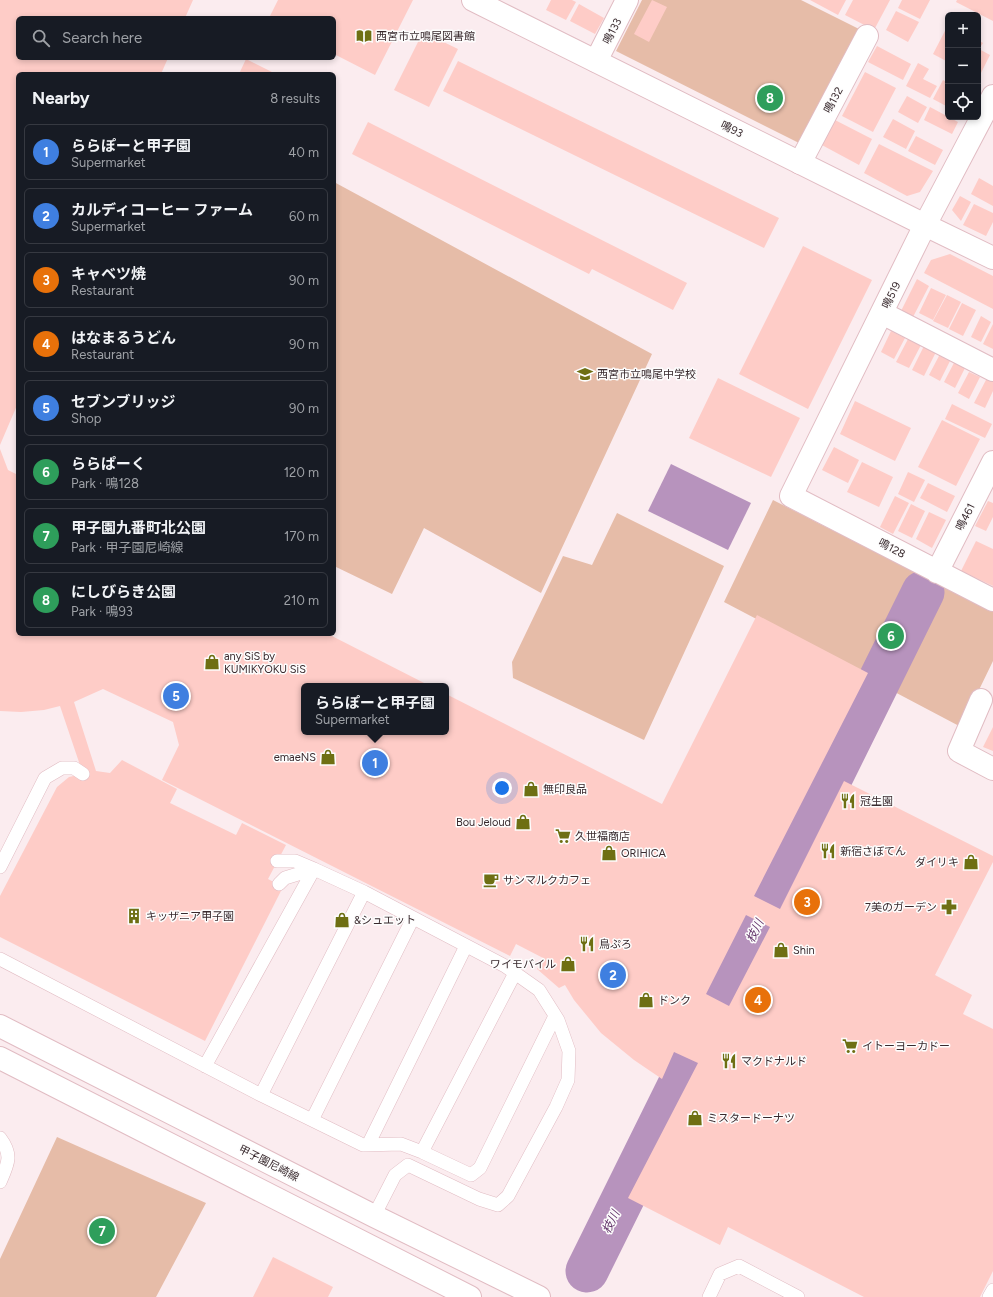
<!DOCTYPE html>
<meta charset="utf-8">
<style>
body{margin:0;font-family:Figtree,"Noto Sans JP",sans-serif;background:#20242c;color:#f1f3f6}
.controls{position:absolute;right:12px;top:12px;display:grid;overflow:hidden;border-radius:6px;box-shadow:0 2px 6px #0003}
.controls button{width:36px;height:36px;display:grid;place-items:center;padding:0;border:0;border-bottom:1px solid #363941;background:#171b24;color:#f1f3f6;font:20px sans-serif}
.you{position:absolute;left:502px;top:788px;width:14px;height:14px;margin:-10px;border:3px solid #fff;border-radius:50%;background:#1a73e8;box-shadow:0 0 0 6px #1a73e833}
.badge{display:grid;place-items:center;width:26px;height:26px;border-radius:50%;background:#7c3aed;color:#fff;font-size:13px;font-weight:700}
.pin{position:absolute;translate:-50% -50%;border:2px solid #fff;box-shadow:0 1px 4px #0006}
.popup{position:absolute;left:301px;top:683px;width:148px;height:52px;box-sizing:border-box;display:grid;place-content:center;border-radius:6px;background:#171b24;filter:drop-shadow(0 1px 3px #0005);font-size:13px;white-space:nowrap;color:#9ea1a6}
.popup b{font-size:15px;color:#f1f3f6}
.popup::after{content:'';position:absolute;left:50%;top:100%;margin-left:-8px;border:8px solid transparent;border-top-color:#171b24}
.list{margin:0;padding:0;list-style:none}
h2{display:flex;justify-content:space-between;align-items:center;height:52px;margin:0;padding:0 16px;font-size:17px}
h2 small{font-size:13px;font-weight:400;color:#9ea1a6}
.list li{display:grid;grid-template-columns:26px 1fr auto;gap:12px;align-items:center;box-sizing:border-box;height:56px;margin:0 8px 8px;padding:0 8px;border:1px solid #363941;border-radius:6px}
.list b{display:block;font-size:15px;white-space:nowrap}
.list p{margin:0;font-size:13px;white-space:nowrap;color:#9ea1a6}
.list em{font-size:13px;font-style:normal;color:#9ea1a6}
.icon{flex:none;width:22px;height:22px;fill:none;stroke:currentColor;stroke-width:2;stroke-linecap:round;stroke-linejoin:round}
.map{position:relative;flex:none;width:993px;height:1297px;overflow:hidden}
.search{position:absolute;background:#171b24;box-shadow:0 2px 6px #0003;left:16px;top:16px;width:320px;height:44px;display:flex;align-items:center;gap:10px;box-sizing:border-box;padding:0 14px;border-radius:6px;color:#9ea1a6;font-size:15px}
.panel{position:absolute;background:#171b24;box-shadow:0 2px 6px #0003;left:16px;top:72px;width:320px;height:564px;border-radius:6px}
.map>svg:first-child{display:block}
.green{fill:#e6bca8}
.water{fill:#b793bd}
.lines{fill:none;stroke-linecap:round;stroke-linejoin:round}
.river{stroke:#b793bd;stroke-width:43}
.building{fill:#feccc7;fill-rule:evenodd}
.lane-casing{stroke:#e1bcc3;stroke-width:14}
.street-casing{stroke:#e1bcc3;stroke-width:24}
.secondary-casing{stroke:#e1bcc3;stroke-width:24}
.lane{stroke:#fff;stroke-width:13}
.street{stroke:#fff;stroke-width:22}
.secondary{stroke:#fff;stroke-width:22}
.labels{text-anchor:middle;stroke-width:3;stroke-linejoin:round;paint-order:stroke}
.street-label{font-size:11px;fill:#392a2e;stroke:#fdfdfd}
.poi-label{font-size:11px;fill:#392a2e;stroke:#fdfdfd;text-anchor:start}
.water-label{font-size:12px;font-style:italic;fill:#63356b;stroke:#fdfdfd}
</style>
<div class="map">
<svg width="993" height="1297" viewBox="0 0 993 1297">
<rect width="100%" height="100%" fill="#fbecef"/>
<path class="green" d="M642,0H801L863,31L805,146L616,51Z
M334,182L652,354L541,593L424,528L392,594L334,566Z
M773,500L993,612V661L961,727L724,602Z
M617,513L724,566L644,740L513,678L512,662L563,556L592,565Z
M57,1137L206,1203L156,1297H0V1259Z"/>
<path class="water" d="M671,464L751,503L728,550L648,511Z"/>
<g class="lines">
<path class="river" d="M587,1271L923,592"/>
</g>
<path class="building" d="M0,0H193L185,18H18V58H168L161,74H18V403L0,445Z
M278,0H413L375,75L334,54V18H269Z
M551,0H572L576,2L566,20L546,10Z
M652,0L667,7L649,42L634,34Z
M810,0H846L838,15Z
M853,0H890L874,30L845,15Z
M902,0H930L920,19L898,8Z
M957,0H993V21L956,2Z
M579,4L604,18L595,34L570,21Z
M896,11L919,22L908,42L886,30Z
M948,25V62L933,54Z
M423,32L458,49L429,107L394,90Z
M978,40L983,43L979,49L990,55L978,79Z
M877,46L911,64L903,80L868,62Z
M246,59L276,74H239Z
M458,61L779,218L764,248L443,91Z
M918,63L929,69L923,79L937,86L930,98L906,86Z
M865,72L896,88L873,132L842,116Z
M943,80L948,83V107L933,99Z
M907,96L927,107L918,123L898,112Z
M930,107L958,122L952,134L924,120Z
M833,119L872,139L859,165L820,144Z
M893,119L915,131L906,149L883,137Z
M368,122L687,283L673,310L592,269L589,274L352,154Z
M916,136L943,150L935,165L908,151Z
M879,144L933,171L920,192L907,196L864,173Z
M979,178L993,186V206L971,194Z
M960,196L971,202L961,221L952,210Z
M974,204L993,213V222L986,236L963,225Z
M803,246L872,280L808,409L739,374Z
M950,254L993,276V309L924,273L931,260Z
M917,279L929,286L913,317L901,311Z
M931,288L946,295L933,320L919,313Z
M947,295L961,302L948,328L933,321Z
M962,303L976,310L963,336L949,329Z
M981,316L991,322L981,342L971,337Z
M993,324V349L983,344Z
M891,331L905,338L894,359L881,352Z
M908,339L921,345L909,368L896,362Z
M924,346L936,352L924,376L912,370Z
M940,354L951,359L940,381L929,375Z
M955,361L966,366L955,388L944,382Z
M969,372L980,377L969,399L958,393Z
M718,378L800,418L771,477L689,438Z
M987,378L993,381V391L985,408L974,403Z
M855,401L911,428L895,461L840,434Z
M952,404L992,424L985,438L945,419Z
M942,420L980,439L956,486L918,467Z
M834,447L859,460L848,483L822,470Z
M0,449L8,470L18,475V634H328L430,686H304V732H446V694L662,804L757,615L868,673L754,896L780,909L844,781L993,856V862L935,975L972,995L963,1014L993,1029V1271L980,1297H864L728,1227L720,1245L628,1198L698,1063L674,1052L662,1079L634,1060L601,1033L574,1000L565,985L559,988L537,969L545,959L516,944L510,956L162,780L179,745L173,722L103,689L74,702L96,771L110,773L122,760L177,789L170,803L236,835L242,823L286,845L268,879L283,887L205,1041L0,937V896L57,787L69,777L83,774L60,706L44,710L21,712L0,711ZM746,915L770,927L729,1006L706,994Z
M862,462L893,477L879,507L847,492Z
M908,472L925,480L914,502L898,494Z
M928,483L955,496L947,512L920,498Z
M895,496L909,503L893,534L880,527Z
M988,501L993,503V517L986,531L975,526Z
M911,504L925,511L912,538L898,531Z
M929,512L946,520L932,548L916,539Z
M976,541L993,549V586L961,571Z
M993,727V751L983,747Z
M273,1257L333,1287L328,1297H253Z"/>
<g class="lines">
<defs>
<path id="lane" d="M277,861H295L314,869L364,892L505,966L539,990L558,1020L569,1051L568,1080L556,1107L508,1196L498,1205L479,1199L408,1165L395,1175L374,1216
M0,867L45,778L62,768H74L83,774
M279,884L285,878L314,869
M364,892L261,1095L363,1145L401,1144L422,1152L471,1175L480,1168L555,1016
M0,959L261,1095
M205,1066L314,869
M312,1120L413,918
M0,1138C13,1155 8,1164 0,1182
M368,1145L466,946
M422,1152L515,973
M709,1297L720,1274L739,1266L798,1297
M989,1297L993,1290"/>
<path id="street" d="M596,61L627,0
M993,96L925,225L791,496L993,600
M800,163L867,36
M882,313L993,370
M937,572L993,462
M981,700L959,751L993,769"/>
<path id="secondary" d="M473,0L925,225L993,258
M0,1026L374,1216L539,1297
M0,1058L470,1297"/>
</defs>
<use href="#lane" class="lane-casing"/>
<use href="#street" class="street-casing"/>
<use href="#secondary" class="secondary-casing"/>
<use href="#lane" class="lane"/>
<use href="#street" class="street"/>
<use href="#secondary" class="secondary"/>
</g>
<defs>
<symbol id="library-bare" viewBox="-9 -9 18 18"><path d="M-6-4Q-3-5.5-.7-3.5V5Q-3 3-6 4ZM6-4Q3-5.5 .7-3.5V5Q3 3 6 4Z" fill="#6e6f13" stroke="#fdfdfd" stroke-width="2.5" paint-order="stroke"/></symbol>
<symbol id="school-bare" viewBox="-9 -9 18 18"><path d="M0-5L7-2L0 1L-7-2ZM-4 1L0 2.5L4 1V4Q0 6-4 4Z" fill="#6e6f13" stroke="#fdfdfd" stroke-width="2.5" paint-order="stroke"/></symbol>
<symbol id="shop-bare" viewBox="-9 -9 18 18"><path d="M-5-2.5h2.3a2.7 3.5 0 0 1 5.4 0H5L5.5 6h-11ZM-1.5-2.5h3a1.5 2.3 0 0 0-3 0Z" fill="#6e6f13" stroke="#fdfdfd" stroke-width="2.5" paint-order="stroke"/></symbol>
<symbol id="restaurant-bare" viewBox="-9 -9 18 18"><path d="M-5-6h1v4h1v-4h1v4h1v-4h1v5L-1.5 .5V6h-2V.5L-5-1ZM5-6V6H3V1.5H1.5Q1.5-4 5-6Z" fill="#6e6f13" stroke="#fdfdfd" stroke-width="2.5" paint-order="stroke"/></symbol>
<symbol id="supermarket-bare" viewBox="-9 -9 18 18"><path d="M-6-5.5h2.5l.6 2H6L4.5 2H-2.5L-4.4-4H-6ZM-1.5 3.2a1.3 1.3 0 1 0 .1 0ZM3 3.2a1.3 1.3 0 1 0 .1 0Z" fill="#6e6f13" stroke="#fdfdfd" stroke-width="2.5" paint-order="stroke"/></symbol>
<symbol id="cafe-bare" viewBox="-9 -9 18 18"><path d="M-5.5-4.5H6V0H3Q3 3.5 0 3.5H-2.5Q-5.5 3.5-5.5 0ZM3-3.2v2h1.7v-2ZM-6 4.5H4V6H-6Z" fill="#6e6f13" stroke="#fdfdfd" stroke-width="2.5" paint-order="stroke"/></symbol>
<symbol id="pharmacy-bare" viewBox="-9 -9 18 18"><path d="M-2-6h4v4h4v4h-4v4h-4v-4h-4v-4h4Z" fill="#6e6f13" stroke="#fdfdfd" stroke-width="2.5" paint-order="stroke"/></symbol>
<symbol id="building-bare" viewBox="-9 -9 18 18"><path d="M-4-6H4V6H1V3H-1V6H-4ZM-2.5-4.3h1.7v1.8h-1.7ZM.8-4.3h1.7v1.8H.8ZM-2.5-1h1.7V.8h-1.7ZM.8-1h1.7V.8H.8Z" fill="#6e6f13" stroke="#fdfdfd" stroke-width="2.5" paint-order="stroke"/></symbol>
</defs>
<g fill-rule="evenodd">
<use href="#library-bare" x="353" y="25" width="22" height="22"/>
<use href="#school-bare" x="574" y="363" width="22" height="22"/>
<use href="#shop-bare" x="201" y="651" width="22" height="22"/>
<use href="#shop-bare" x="317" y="746" width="22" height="22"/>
<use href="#shop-bare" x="520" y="778" width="22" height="22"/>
<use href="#restaurant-bare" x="837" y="790" width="22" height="22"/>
<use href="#shop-bare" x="512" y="811" width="22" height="22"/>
<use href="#supermarket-bare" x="552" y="825" width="22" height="22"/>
<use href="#restaurant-bare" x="817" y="840" width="22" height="22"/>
<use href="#shop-bare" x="598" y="842" width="22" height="22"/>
<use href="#shop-bare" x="960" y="851" width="22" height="22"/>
<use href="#cafe-bare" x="480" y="869" width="22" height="22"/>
<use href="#pharmacy-bare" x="938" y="896" width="22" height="22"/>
<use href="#building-bare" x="123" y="905" width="22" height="22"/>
<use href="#shop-bare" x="331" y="909" width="22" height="22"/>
<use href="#restaurant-bare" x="576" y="933" width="22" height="22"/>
<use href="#shop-bare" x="770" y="939" width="22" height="22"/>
<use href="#shop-bare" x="557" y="953" width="22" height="22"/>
<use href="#shop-bare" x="635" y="989" width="22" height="22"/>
<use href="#supermarket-bare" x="839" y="1035" width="22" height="22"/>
<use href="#restaurant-bare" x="718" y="1050" width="22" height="22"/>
<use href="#shop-bare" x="684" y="1107" width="22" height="22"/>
</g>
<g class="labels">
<g class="street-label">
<text transform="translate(612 31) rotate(-63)" y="4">鳴133</text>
<text transform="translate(833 100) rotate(-62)" y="4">鳴132</text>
<text transform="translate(732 129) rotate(26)" y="4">鳴93</text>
<text transform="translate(891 295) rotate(-64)" y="4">鳴519</text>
<text transform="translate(965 517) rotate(-63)" y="4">鳴461</text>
<text transform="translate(892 548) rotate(28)" y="4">鳴128</text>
<text transform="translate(269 1163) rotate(27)" y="4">甲子園尼崎線</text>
</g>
<g class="poi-label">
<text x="376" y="40">西宮市立鳴尾図書館</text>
<text x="597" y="378">西宮市立鳴尾中学校</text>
<text x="224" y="660">any SiS by<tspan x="224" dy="13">KUMIKYOKU SiS</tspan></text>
<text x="316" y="761" text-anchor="end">emaeNS</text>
<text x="543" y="793">無印良品</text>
<text x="860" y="805">冠生園</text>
<text x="511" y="826" text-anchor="end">Bou Jeloud</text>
<text x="575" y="840">久世福商店</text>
<text x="840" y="855">新宿さぼてん</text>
<text x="621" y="857">ORIHICA</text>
<text x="959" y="866" text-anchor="end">ダイリキ</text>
<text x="503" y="884">サンマルクカフェ</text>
<text x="937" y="911" text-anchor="end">7美のガーデン</text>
<text x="146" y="920">キッザニア甲子園</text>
<text x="354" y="924">&amp;シュエット</text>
<text x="599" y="948">鳥ぷろ</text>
<text x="793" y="954">Shin</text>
<text x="556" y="968" text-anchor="end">ワイモバイル</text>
<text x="658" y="1004">ドンク</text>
<text x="862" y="1050">イトーヨーカドー</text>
<text x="741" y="1065">マクドナルド</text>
<text x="707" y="1122">ミスタードーナツ</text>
</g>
<g class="water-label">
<text transform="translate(755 931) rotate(-64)" y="4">枝川</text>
<text transform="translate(611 1222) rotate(-64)" y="4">枝川</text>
</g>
</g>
</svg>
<div class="controls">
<button>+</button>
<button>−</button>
<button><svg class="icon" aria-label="locate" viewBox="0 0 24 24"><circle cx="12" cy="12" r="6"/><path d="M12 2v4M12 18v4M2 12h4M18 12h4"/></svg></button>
</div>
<div class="you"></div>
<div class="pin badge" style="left:375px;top:763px;background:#3f7fe0">1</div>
<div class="popup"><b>ららぽーと甲子園</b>Supermarket</div>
<div class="pin badge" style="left:613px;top:975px;background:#3f7fe0">2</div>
<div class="pin badge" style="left:807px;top:902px;background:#e8710a">3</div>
<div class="pin badge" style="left:758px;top:1000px;background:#e8710a">4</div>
<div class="pin badge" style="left:176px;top:696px;background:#3f7fe0">5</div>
<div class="pin badge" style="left:891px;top:636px;background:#2e9e5b">6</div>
<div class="pin badge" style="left:102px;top:1231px;background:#2e9e5b">7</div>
<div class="pin badge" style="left:770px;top:98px;background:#2e9e5b">8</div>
<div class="search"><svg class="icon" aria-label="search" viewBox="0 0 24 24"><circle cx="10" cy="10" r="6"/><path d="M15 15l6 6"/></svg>Search here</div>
<section class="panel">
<h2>Nearby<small>8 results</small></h2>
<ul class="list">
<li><span class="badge" style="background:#3f7fe0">1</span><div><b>ららぽーと甲子園</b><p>Supermarket</p></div><em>40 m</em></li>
<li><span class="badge" style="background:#3f7fe0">2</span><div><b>カルディコーヒー ファーム</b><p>Supermarket</p></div><em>60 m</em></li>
<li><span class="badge" style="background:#e8710a">3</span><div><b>キャベツ焼</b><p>Restaurant</p></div><em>90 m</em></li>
<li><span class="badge" style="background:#e8710a">4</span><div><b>はなまるうどん</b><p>Restaurant</p></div><em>90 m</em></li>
<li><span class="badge" style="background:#3f7fe0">5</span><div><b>セブンブリッジ</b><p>Shop</p></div><em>90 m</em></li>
<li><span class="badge" style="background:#2e9e5b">6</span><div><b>ららぱーく</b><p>Park · 鳴128</p></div><em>120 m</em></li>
<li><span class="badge" style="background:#2e9e5b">7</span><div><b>甲子園九番町北公園</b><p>Park · 甲子園尼崎線</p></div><em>170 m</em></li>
<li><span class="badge" style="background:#2e9e5b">8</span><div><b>にしびらき公園</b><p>Park · 鳴93</p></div><em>210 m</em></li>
</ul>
</section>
</div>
